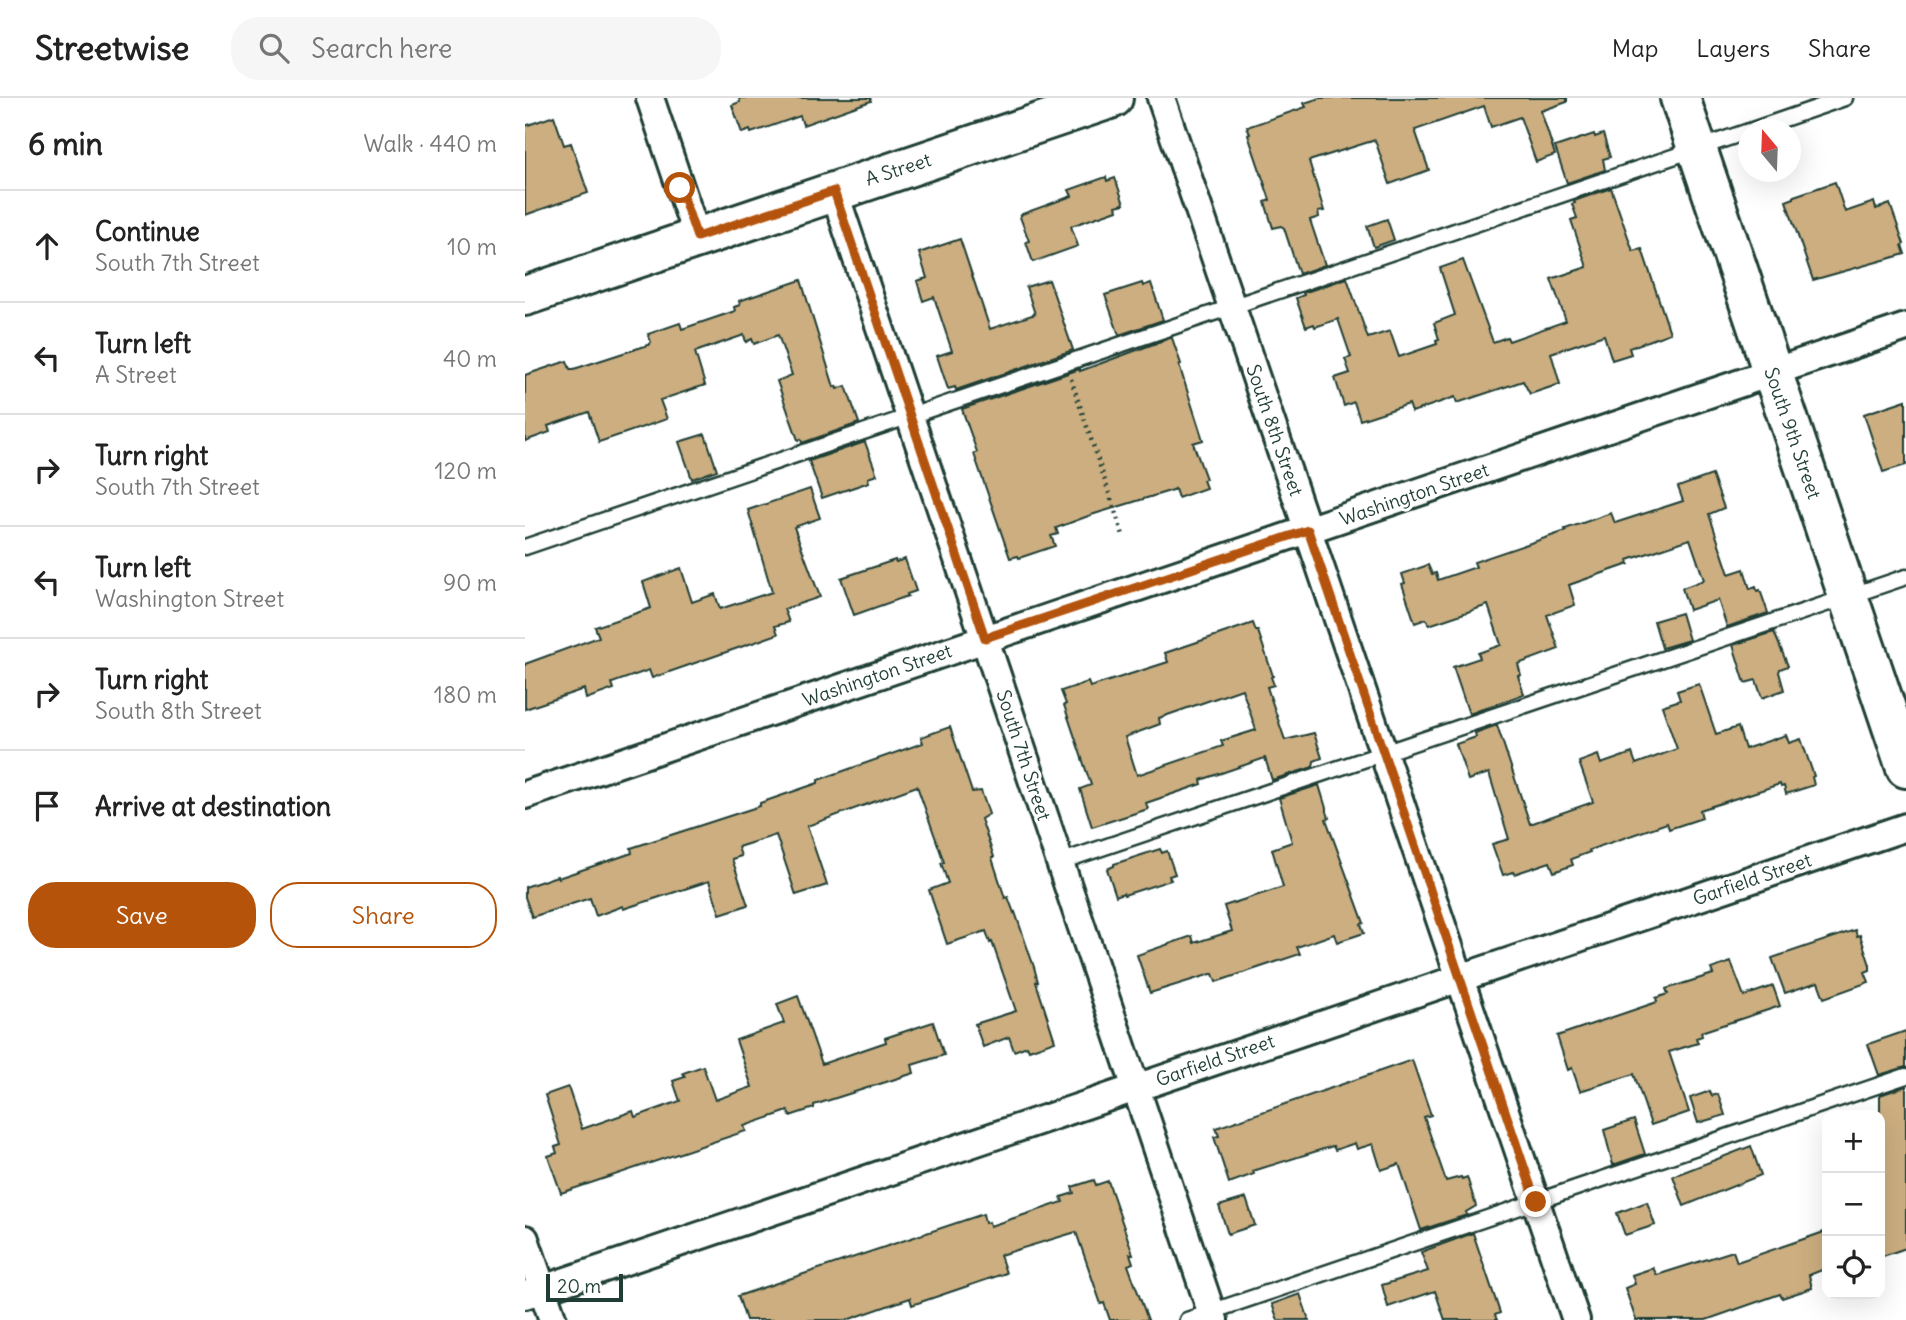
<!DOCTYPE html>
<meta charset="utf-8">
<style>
body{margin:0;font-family:Delius,sans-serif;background:#f6f6f6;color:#222}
.controls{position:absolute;right:21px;bottom:21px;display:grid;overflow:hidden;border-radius:14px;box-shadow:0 7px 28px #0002}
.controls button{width:63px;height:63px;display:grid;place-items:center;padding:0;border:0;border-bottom:2px solid #e0e0e0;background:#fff;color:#222;font:35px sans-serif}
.compass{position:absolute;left:1213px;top:21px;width:63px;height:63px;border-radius:50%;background:#fff;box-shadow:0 7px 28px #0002;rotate:341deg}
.scale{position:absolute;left:21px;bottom:18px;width:77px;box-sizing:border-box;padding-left:7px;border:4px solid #1f3d34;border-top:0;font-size:19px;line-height:24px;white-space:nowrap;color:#1f3d34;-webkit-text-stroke:5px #fff;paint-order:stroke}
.stop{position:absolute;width:21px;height:21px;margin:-16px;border:5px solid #b45309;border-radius:50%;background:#fff}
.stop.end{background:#b45309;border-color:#fff;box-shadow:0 2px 7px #0008}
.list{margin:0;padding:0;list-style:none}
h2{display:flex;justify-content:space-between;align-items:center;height:91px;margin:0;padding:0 28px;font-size:30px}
h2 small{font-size:23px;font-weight:400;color:#767676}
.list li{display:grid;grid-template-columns:46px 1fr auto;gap:21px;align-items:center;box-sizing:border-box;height:112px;padding:0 28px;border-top:2px solid #e0e0e0}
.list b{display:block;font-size:26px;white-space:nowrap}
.list p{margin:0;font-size:23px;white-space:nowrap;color:#767676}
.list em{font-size:23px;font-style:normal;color:#767676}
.actions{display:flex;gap:14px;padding:21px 28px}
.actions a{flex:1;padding:16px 0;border:2px solid #b45309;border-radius:28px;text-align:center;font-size:24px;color:#b45309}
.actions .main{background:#b45309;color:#fff}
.icon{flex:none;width:38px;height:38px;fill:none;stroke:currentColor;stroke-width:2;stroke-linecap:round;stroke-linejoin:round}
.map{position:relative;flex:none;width:1381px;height:1222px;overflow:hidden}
header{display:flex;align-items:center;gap:42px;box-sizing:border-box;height:98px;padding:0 35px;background:#fff;border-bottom:2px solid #e0e0e0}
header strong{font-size:33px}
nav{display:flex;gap:38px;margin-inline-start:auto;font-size:24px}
.search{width:490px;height:63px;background:#f6f6f6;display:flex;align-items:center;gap:18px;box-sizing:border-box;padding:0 24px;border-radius:28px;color:#767676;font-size:26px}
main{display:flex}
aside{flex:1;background:#fff}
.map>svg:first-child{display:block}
.building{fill:#ccae80;stroke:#1f3d34;stroke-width:2;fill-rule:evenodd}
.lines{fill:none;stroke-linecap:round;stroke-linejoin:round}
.service-casing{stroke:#1f3d34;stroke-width:19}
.minor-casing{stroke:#1f3d34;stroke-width:32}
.secondary-casing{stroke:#1f3d34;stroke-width:44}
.primary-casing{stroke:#1f3d34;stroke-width:44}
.path{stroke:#1f3d34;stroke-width:4.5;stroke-dasharray:2 5;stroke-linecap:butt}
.service{stroke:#fff;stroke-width:14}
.minor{stroke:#fff;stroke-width:26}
.secondary{stroke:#fff;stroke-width:38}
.primary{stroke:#fff;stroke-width:38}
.route{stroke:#b45309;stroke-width:9}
.labels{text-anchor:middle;stroke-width:6;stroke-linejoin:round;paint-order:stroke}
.street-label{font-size:19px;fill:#1f3d34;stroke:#fff}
</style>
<header>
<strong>Streetwise</strong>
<div class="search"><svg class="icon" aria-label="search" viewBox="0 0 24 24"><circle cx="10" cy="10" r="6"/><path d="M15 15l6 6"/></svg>Search here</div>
<nav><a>Map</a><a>Layers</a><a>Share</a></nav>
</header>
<main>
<aside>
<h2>6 min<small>Walk · 440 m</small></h2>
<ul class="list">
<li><svg class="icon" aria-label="ahead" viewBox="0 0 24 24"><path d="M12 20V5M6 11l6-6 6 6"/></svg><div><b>Continue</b><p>South 7th Street</p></div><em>10 m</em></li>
<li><svg class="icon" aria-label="left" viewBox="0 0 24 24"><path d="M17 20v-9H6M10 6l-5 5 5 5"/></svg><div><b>Turn left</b><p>A Street</p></div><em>40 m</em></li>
<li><svg class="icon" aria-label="right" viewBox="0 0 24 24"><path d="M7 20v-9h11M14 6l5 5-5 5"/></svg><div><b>Turn right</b><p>South 7th Street</p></div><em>120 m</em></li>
<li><svg class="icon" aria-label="left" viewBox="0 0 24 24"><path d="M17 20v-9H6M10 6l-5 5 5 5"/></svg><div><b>Turn left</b><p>Washington Street</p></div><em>90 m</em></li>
<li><svg class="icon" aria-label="right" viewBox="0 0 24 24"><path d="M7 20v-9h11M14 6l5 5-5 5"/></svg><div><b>Turn right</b><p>South 8th Street</p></div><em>180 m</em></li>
<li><svg class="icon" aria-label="arrive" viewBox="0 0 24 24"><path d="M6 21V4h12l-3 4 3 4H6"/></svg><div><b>Arrive at destination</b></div></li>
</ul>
<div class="actions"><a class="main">Save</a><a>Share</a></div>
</aside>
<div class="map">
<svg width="1381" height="1222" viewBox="0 0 1381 1222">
<rect width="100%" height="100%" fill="#fff"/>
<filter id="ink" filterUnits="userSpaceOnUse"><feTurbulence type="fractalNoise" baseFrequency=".0143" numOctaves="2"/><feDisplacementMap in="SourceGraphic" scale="14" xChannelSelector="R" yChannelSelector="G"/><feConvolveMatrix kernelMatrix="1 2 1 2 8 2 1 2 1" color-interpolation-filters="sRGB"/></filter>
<g filter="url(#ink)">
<path class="building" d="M214,0H346V3L278,27L275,18L226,35L225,32L217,35L207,7L215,4Z
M795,0H1042V4L1016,13L1030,57L1011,64L995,19L966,29L959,8L890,32L904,72L865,86L850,42L784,63L799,113L793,114L794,119L785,122L800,167L774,176L759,130L756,128L748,130L740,104L745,102L723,37L725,36L722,29L781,9L779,5Z
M29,18L39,47L46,45L63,95L0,117V28Z
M1069,36L1070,39L1078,36L1085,59L1078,61L1080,72L1042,85L1030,49Z
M581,79L582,83L590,80L599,106L591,108L592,112L546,128L553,148L508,164L501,144L504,143L495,119L497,116L547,98L544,92Z
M1310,84L1320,114L1349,104L1351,111L1365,106L1379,146L1377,147L1380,156L1288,182L1261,103L1269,100V98Z
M1086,90L1108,153L1117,151L1145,235L1104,250L1106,256L1087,262L1079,237L1026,255L1035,286L1005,296L998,283L932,305L930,299L887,314L884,306L835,322L829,304L819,308L810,280L825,275L820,261L826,259L813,221L790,229L789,226L781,229L771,200L779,197L778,195L822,180L843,240L865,233L874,259L912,246L911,242L914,241L909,225L930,217L915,170L938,162L968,244L982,239L984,243L1041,223L1026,181L1062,169L1046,122L1052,120L1047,106L1050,105L1049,103Z
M862,121L869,142L849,149L842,128Z
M435,141L465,231L510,216L501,189L524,182L548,252L431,292L430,289L423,291L412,258L427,253L409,199L398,203L392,183L402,180L394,155Z
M276,182L309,289L311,288L312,291L321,288L334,325L277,345L276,341L273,342L252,283L267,277L253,237L229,246L227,241L221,244L219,237L170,254L180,287L135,302L142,321L74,344L64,314L23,328L25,334L0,343V277L42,263L45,271H49L123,247L126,244L123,236L155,225L157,231L210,213L209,209L215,207L214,203Z
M617,185L618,188L626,185L638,222L594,237L580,197Z
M645,240H647L656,266L654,267L678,342L668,345L681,381L678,382L681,390L653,400L650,391L648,392L566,417L531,430L533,436L526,438L530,448L494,460L493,458L485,460L449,356L452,354L437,311L555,271V273Z
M1381,302V367L1358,374L1339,316Z
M180,336L192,372L167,381L154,344Z
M340,344L352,377L343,380L344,384L297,400L284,363Z
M1187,377L1199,410L1184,416L1204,476L1219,471L1225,491L1231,489L1232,493L1235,492L1243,515L1202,529L1193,502L1164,512L1157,490L1179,482L1165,441L1103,462L1104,466L1044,487L1050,507L1022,517L1034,551L993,566L996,577L993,578L999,596L944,616L928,569L955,560L953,555L976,547L963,507L904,527L901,521L890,525L877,486L880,485L877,476L903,467L907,476L911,475L913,482L951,469L949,464L1041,433L1040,431L1086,415L1090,425L1158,403L1153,389Z
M285,391L295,420L269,429L295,499L259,511L264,524L250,528L253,536L127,580L124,572L87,585L89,591L61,601L59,591L0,611V566L74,539L70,529L126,510L118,484L156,470L167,504L190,496L195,511L247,494L223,412Z
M380,461L391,493L382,496L383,498L329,517L316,480L370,462L371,464Z
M1156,515L1164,542L1137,550L1129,523Z
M728,525L731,533H733L748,578L746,579L749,587L742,589L760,642L789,635L797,660L789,663L788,669L747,682L740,660L676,682L677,686L621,705L623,711L567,729L555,691L566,687L539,607L541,606L536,593L563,584L565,589L643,564L640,555ZM717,591L731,632L696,643L698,648L612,677L600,639L635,626L634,620Z
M1249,534L1263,568L1255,571L1254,574L1259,592L1237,600L1231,582L1220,585L1208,547Z
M1174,586L1191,636L1213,629L1220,651L1261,637L1264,645L1276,641L1289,678L1287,679L1289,687L1261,696L1259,688L1256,689L1255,686L1175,712L1177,720L1144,731L1142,725L1064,752L1065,754L1046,761L1048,767L1029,774L1025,764L989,776L988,774L978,777L967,746L984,741L964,675L943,682L931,646L951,639L950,635L972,627L1005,726L1068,704L1054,664L1073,657L1076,666L1107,655L1111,666L1152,651L1137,608L1155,602L1152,593Z
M425,629L447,694L456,693L464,716L456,721L469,759L467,760L480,800L483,799L489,815L490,814L509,869L513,884H511L530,943L504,952L502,948L489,953L484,939L458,949L450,926L491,913L467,844L465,845L461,833L422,846L404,792L423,785L416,765L419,764L392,688L282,728L302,787L271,797L251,737L213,749L216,758L207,761L223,807L195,816L184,783L98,811V808L71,818L65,800L7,819L0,799V789L32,778L33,780L107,755L106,750L235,708V705L293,685V682L398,645L396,639Z
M794,687L804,720L801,721L839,825L836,826L839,835L812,844L809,836L772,849L775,856L691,884L688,876H686L625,895L612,857L667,838L669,845L707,833L699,808L758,789L747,751L767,744L754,700Z
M635,751L637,755L642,753L650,776L644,778L646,782L599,797L598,795L591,798L582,771L589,768V766Z
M1330,832L1332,838L1335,837L1345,867V872L1340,874L1344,884L1299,900L1293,884L1260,895L1247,860Z
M1206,864L1219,898L1248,888L1255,908L1176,934L1177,938L1171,940L1173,945L1144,954L1164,1014L1126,1027L1109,976L1055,993L1047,970L1043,972L1032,938L1132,904L1131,900L1143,896L1141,891L1188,876L1186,871Z
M273,898L297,966L361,944L360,940L408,924L419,957L387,967L389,975L289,1007V1010L265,1018L263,1013L219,1028L221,1033L36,1095L23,1058L32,1055L30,1049L36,1047L20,997L43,989L57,1031L108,1013L110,1019L155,1003L148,983L160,979L158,975L178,968L190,1002L227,989L211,942L259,925L252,906Z
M1381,933V969L1354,977L1343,946Z
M887,962L906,1017L899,1019L921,1083L936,1079L937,1081L942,1079L951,1108L941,1114L942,1117L896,1132L874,1066L856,1072L848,1046L832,1051L830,1045L810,1052L808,1048L728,1073L729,1076L704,1085L689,1039L694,1038L691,1030Z
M1381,988V1150L1355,1159V997Z
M1185,993L1187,998L1193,996L1200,1017L1173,1025L1165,1000Z
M1109,1022L1120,1056L1088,1067L1079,1032Z
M1226,1048L1236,1077L1159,1108L1148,1078Z
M569,1082L571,1087L583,1083L608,1156H605L608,1165L603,1167L623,1222H585L579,1205L576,1206L551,1134L475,1157L481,1175L387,1207L385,1200L322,1222H221L213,1198L458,1116L460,1125L464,1124L465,1128L538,1104L536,1099L549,1095L547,1089Z
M721,1100L730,1127L703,1136L694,1108Z
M1122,1104L1130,1127L1100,1137L1092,1115Z
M1302,1133V1170L1284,1177L1287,1190L1257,1200L1255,1196L1181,1222H1111L1100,1190L1110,1186L1107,1177L1128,1170L1132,1177L1208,1153L1212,1164Z
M948,1135L975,1215L970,1217L972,1222H920L910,1193L863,1209L857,1187L903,1173L896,1154Z
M775,1196L784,1222H753L747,1206Z"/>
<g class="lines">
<defs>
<path id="service" d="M1227,32L1320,0
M0,449L1224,33
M535,764L1381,479
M662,1222L1381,978"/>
<path id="minor" d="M125,0L172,139
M636,0L1051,1222
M309,93L689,1222
M0,697L1381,229
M0,1141L28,1222
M0,1197L1381,729"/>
<path id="secondary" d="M0,198L588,0"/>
<path id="primary" d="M1155,0L1381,670"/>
</defs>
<use href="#service" class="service-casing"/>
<use href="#minor" class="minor-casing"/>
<use href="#secondary" class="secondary-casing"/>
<use href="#primary" class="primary-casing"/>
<path class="path" d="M546,281L599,440"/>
<use href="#service" class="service"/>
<use href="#minor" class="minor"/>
<use href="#secondary" class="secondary"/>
<use href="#primary" class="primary"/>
</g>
</g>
<g class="lines" filter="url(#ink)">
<path class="route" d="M155,90L172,139L309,93L460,540L783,432L1011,1104"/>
</g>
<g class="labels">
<g class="street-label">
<text transform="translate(373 71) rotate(-18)" y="7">A Street</text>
<text transform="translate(750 332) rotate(71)" y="7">South 8th Street</text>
<text transform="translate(1268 335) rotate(71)" y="7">South 9th Street</text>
<text transform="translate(889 396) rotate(-19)" y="7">Washington Street</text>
<text transform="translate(352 577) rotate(-19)" y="7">Washington Street</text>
<text transform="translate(499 657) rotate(72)" y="7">South 7th Street</text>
<text transform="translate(1227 781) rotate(-19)" y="7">Garfield Street</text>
<text transform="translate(690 962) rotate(-19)" y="7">Garfield Street</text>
</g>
</g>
</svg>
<div class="controls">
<button>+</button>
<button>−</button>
<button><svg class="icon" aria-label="locate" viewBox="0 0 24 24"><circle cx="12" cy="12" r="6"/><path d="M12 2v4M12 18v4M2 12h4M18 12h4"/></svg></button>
</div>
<svg class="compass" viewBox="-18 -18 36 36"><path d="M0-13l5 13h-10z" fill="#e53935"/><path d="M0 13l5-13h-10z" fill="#767676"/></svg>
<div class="scale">20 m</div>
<div class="stop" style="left:155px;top:90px"></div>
<div class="stop end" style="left:1011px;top:1104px"></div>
</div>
</main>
